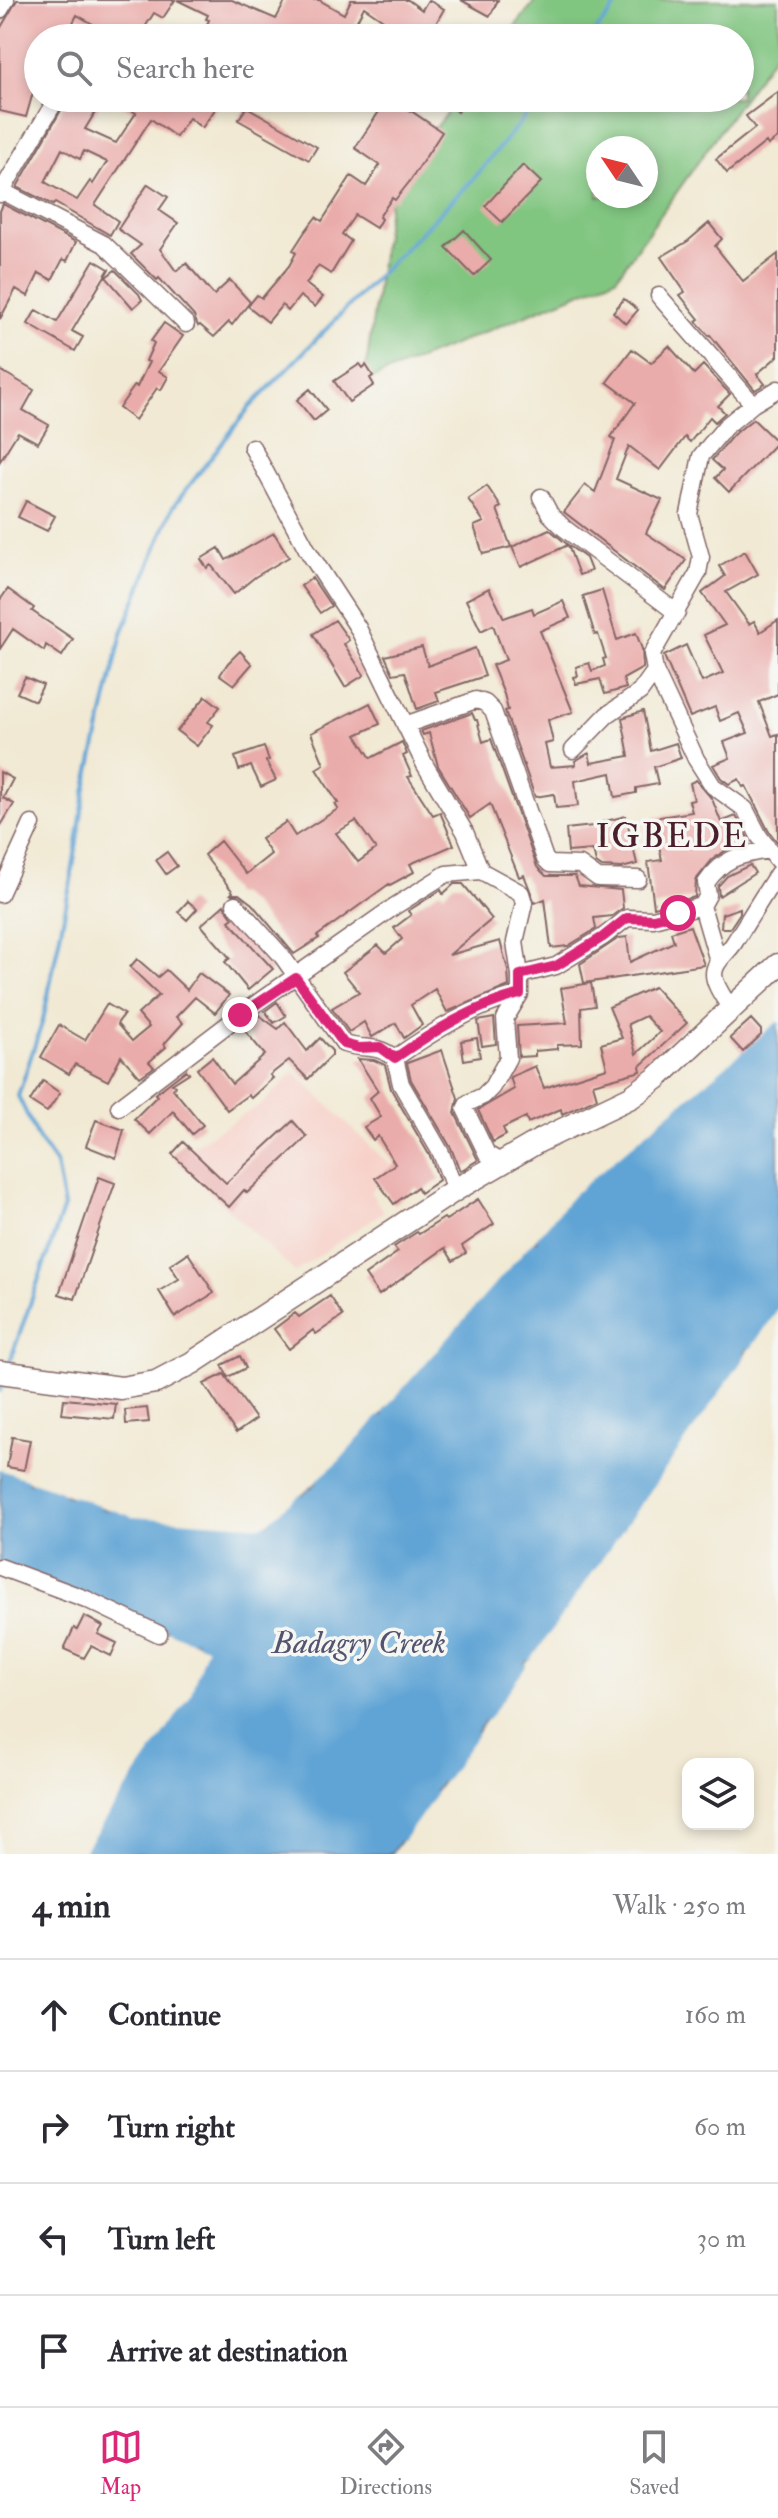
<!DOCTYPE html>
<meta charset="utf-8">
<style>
body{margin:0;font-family:"IM FELL Double Pica",serif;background:#f2f2f3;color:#2b2b33}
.controls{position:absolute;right:24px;bottom:24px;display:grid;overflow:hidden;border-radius:16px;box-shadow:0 4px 12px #0003}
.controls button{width:72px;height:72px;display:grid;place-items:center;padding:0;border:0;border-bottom:2px solid #e1e1e2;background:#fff;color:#2b2b33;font:40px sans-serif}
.compass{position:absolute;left:586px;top:136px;width:72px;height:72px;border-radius:50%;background:#fff;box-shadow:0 4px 12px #0003;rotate:305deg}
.stop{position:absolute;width:24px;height:24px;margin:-18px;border:6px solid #db2777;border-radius:50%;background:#fff}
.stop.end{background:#db2777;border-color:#fff;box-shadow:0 2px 8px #0008}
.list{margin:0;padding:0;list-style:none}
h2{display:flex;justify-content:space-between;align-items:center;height:104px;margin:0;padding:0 32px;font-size:34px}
h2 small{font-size:26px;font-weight:400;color:#7c7c81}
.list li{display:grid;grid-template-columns:52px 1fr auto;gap:24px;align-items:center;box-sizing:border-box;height:112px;padding:0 32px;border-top:2px solid #e1e1e2}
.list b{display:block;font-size:30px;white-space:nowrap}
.list em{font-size:26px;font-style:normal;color:#7c7c81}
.icon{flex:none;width:44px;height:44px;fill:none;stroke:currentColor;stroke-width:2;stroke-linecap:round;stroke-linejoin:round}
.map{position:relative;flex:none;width:778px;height:1854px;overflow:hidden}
.search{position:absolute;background:#fff;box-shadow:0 4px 12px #0003;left:24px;right:24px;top:24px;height:88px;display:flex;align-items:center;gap:20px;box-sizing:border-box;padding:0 28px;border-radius:44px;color:#7c7c81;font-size:30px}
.sheet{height:552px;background:#fff}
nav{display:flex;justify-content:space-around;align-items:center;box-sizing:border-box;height:112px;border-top:2px solid #e1e1e2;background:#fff;font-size:22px;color:#7c7c81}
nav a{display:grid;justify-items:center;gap:4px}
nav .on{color:#db2777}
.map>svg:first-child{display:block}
.built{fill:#f7d1c9}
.green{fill:#80c580;stroke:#657256;stroke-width:2;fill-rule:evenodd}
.water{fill:#61a4d5;stroke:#566280;stroke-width:2}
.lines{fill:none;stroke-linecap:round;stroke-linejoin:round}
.stream{stroke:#61a4d5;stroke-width:4}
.building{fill:#eaacaa;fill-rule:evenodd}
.street-casing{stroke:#846666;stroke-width:19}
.secondary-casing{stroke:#846666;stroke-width:25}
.street{stroke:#fff;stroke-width:16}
.secondary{stroke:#fff;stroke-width:22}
.route{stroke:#db2777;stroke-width:10}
.labels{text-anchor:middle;stroke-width:7;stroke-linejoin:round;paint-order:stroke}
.water-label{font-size:32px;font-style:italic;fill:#53546f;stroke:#f6f6f2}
.quarter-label{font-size:34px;letter-spacing:2px;fill:#4a1f2b;stroke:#f6f6f2}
</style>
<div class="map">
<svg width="778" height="1854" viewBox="0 0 778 1854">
<rect width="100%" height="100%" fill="#f6f6f2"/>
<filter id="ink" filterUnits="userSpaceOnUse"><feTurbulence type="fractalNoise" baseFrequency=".0125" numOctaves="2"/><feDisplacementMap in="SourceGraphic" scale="16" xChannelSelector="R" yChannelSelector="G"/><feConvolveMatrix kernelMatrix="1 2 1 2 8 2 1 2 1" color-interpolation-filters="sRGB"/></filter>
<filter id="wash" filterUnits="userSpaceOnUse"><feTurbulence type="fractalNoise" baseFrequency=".006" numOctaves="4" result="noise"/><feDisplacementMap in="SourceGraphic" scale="32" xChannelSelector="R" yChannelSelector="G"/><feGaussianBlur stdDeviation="1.8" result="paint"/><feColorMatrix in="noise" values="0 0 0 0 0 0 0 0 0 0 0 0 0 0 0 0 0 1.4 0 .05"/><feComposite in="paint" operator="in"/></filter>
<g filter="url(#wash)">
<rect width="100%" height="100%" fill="#f1e9d3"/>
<path class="built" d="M294,1072L394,1169L370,1192L384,1211L295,1272L173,1158L262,1104Z"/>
<path class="green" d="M536,0H778V49L616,278L364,382L392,184L459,98H740V38H506ZM598,148H646V196H598Z"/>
<path class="water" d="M778,1024V1306L391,1854H84L192,1697L209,1647L0,1562V1472L132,1519L264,1528L341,1462L576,1195Z"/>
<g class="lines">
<path class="stream" d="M590,38L621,0
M539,1238L576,1195L778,1024
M750,1346L778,1306
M9,1364L64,1207L56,1164L39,1140L18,1096L43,1020L71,880L85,792L122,633L173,507L249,408L476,176L540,98
M0,1391L4,1380
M385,1412L533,1244
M0,1472L26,1481
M319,1481L341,1462L379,1418
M34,1484L60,1493
M72,1498L98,1507
M110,1511L132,1519L264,1528L266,1525
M273,1520L300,1497
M169,1630L191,1639
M529,1659L743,1356
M487,1718L524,1666
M443,1780L475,1735
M402,1839L434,1794
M84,1854L192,1697L209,1646L199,1642"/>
</g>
<g id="blocks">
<path class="building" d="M17,0H175L163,18L154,13L138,38H117L77,15L65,38H38V90L34,89L26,117L0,111V29Z
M177,0H232L276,19L286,0H319L344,14L351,0H408L422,10L428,0L444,9L428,38L402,25L398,30L364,7L348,38H201L209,20L206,19L208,15Z
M461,0H498L490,16Z
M778,92V138L768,145L766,142L727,173L716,159L755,128L746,116Z
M68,98H104L85,129L116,143L136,113L111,98H153L161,104L165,98H214L220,102L202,128L189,118L176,137L151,119L95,205L118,221L110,235L55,203L53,205L17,187ZM62,149L80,159L84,151L107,162L93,184L90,181L77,200L45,182Z
M365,98H392L442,132L410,181L395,200L392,198L379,217L381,219L376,228L355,215L342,234L351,241L331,274L318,266L306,284L323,297L315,307L300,296L288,311L282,305L268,322L248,306L257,295L262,298L289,266L296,253L293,250L304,233L316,217L322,221L351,176L366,186L380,165L355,148L382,107Z
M436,98H467L458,112Z
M247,107L317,147L309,160L238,120Z
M523,165L541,182L502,222L485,206Z
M148,184L168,197L159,210L178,223L160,249L176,271L186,263L214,295L230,280L250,302L232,325L229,322L214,337L200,325L198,326L194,316L159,278L157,280L131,254L141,245L118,229Z
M3,204L76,242L67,261L63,259L52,280L39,273L28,296L16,289L0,319V211Z
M709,223L722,239L715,246L743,281L778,254V356L757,374L765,384L755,390L710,335L709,336L696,321L699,319L680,295L685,292L661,257L688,241Z
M464,230L491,260L474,276L446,247Z
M94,260L109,269L72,331L83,337L75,351L28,324L36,310L57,322Z
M115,270L139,294L142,300L133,308L106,277Z
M624,299L638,310L626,324L613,312Z
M164,323L183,336L159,371L168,377L161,390L157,388L135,420L119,408L135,385L137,387L149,362L146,361L154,343L151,341Z
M669,346L694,374L703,365L730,394L718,406L725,413L715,422L710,417L690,442L685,437L660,470L629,446L616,479L662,500L646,533L686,560L665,590L564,512L585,485L595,492L615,440L611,437L635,403L607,382L632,349L651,363Z
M360,364L363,368L366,365L373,376L370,378L374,385L349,402L334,381Z
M0,370L34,390L23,410L49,425L38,443L18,432L0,461Z
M310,389L327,410L314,421L297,400Z
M753,419L777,442L729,492L715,478L723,470L712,460L733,435Z
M487,486L501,507L497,509L511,547L483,554L474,526L484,522L468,499Z
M26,501L55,516L47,531L18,517Z
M549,529L568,545L521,567L512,547Z
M274,533L289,557L255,577L234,594L211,565L207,568L201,559L219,548L226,560Z
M568,545L586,558L591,571L579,575Z
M745,551L758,574L726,592L749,624L754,621L760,632L778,620V694L759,702L772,736L778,734V843L768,830L746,786L743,787L739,779L729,784L721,778L713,765L730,758L724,742L748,733L739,713L720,721L715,707L690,717L664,656L686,645L702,682L723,673L704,635L725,625L702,593L725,576L719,566Z
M312,578L331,606L320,613L301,586Z
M489,588L504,618L532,608L534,614L563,601L570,618L540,631L573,712L548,720L553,742L545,744L550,767L576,765L575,761L589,753L591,763L629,756L622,718L643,711L651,751L676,743L681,758L654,767L658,784L636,788V793L615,797L611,773L575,781L578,806L556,808L554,794L535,797L505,711L508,710L504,694L492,665L506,660L493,625L481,631L466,600Z
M8,589L34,608L32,611L73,639L62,656L46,645L44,651L13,629L0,649V600Z
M602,590L617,640L636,633L642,649L643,668L623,679L626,688L605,694L600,679L576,684L574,677L578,676L576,667L589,663L592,671L605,666L603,659L606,658L598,634L595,635L583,596Z
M335,620L349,640L344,644L364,675L345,687L313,634Z
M422,647L428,666L475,648L485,676L436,692L439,701L417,709L405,672L393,674L385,656Z
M240,651L252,664L234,685L220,675L228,663Z
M25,677L43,685L35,701L17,693Z
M206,696L220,707L208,722L213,725L197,746L177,731Z
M370,703L380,724L356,735L371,758L402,742L407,754L403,756L412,776L408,777L433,815L440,812L454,845L410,864L414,872L390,885L389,884L317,936L319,938L294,954L252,904L239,894H231L233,892L204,855L220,841L246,874L271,854L261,839L286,822L295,836L338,809L335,804L338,803L316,769L324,764L311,733ZM356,821L376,849L358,862L336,833Z
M472,713L475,720H477L483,742L491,739L537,867L546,876H575L579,886L621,890L623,908L612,916L594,918L596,929L568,946L551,948L545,899L535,903L524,875L519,877L490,804L470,818L438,766L429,733L423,735L421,731Z
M264,747L269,760L266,761L276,780L261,787L251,766L239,770L235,757Z
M0,772L13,779L3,798L14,804L0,827Z
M696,780L712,799L721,822L736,816L750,842L728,849L712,860L696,880L695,897L654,907L648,862L662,860L653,818L692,812L689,801L694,800L690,783Z
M626,816L637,864L622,868L602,867L596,863L593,850L568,852L566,829L603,825L602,822Z
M167,852L177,866L166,874L156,860Z
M750,865L755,873L719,896L718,886L727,876Z
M454,884H463L492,919L449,955L500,941L508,970L509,986L447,1012L435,989L411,1005L422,1025L404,1038L396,1023L372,1037L364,1022L349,1032L332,1008L359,992L343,972L378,945L386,953L402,939L394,928L411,915L408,911L441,890L443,894Z
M188,901L197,909L187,920L178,912Z
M224,905L233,918L229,921L273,969L248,990L225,962L230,958L201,925Z
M740,908V913L730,928H721L722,914Z
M690,926L704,965L584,983L580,964L619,938L627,937L630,962L674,942L671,932Z
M137,959L158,977L166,970L187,990L199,973L229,995L215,1013L195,997L176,1017L183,1023L164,1044L166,1047L149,1062L154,1067L140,1077L121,1056L108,1081L75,1064L69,1074L41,1057L59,1025L85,1040L107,1004L124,1014L117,1024L132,1041L149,1027L138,1014L159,995L130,967Z
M591,983L595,1006L581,1008L582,1044L557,1045V1049L535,1051V1056L519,1057L517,1026L567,1023L561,988Z
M654,987L687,1023L640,1066L641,1071L593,1084L597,1098L562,1114L561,1109L528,1123L526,1117L503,1128L506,1135L493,1142L478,1110L514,1089L510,1077L535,1066L544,1088L607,1068L601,1044L622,1038L609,1007ZM645,1016L660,1032L636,1054L628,1024Z
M277,1002L286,1016L274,1023L265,1011Z
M259,1015L278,1029L285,1022L307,1051L320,1038L332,1051V1055L308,1079L289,1060L270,1075L273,1078L251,1098L248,1095L227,1110L197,1069L212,1057L232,1084L265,1055L242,1027Z
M494,1018L496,1044L482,1046L478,1021Z
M751,1019L761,1030V1035L743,1052L730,1038Z
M477,1038L480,1057L464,1060L461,1041Z
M442,1050L458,1098L455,1113L478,1160L460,1171L451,1148L411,1080L407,1063Z
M358,1059L374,1060L385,1065L391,1089L431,1158L439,1180L420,1193L417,1187L394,1204L375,1178L395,1164L378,1136L373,1140L364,1127L381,1117L370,1098L378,1091Z
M186,1070L189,1073L172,1084L175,1086L173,1089L203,1125L192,1134L173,1111L150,1134L134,1119L157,1096L155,1094Z
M43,1081L60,1093L47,1112L30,1101Z
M96,1120L124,1130L116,1158L86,1146Z
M293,1121L307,1137L247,1193L244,1190L229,1207L172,1154L183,1142L226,1183Z
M99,1177L115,1183L75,1299L59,1294Z
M478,1199L494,1224L462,1246L466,1253L453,1261L445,1248L379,1295L365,1275L398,1252L394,1247L417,1232L419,1234L444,1218L446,1220Z
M188,1253L214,1293L175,1317L159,1291L179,1279L170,1265Z
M330,1296L343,1316L316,1334L313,1330L289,1349L274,1329L295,1313L299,1317Z
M240,1356L246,1368L228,1377L222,1365Z
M224,1374L256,1419L236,1433L204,1384Z
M64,1399L116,1404L114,1419L62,1414Z
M147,1408L149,1422L126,1424L125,1410Z
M12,1437L30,1440L24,1470L7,1467Z
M84,1616L103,1626L98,1634L117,1643L111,1656L91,1646L84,1658L64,1649L74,1628L77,1630Z"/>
</g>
</g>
<g filter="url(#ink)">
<use href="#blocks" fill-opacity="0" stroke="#846666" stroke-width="2"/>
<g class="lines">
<defs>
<path id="street" d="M0,10L6,0
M0,190L104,244L186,324
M0,194L57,98
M659,296L753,404
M778,389L753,404L725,427L701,456L689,514L701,557L698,573L652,654L655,671L696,759L713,786L745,809L759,836L778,861
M541,497L550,514L564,528L677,613
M405,725L476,700L485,703L493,711L545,859L550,864L580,865L598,878L638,879
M573,750L607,715L640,692L655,671
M481,871L521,893L524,903L515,942L520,975V994L505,1019L508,1058L492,1087L483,1096L468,1103L465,1109L487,1154L502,1163
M0,894L32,824
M235,904L282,956L344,1044C368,1051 374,1043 395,1058L401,1084L441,1153L455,1190
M702,906L718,961
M520,975L556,966L603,937L627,918L653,919L702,906L708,895L706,883C724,857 740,855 769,850
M730,1008C725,999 714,985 714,974C714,961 728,953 734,943C749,919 763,896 778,873
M395,1058C434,1031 474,1006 520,994
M119,1107L240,1015L395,906L446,874L481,871L465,832L425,765L358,628L308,551L252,447
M0,1567L86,1599L159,1634"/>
<path id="secondary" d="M0,1372L121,1388L156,1382L192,1363L455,1190L539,1141L631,1097L657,1078L778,965"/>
</defs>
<use href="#street" class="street-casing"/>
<use href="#secondary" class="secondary-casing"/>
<use href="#street" class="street"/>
<use href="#secondary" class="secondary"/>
</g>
</g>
<g class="lines" filter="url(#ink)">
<path class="route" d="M240,1015L296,978L344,1044L359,1048L380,1047L395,1058C434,1031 474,1006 520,994V975L556,966L603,937L627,918L653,919L678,913"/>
</g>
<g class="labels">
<g class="water-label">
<text x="359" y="1653">Badagry Creek</text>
</g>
<g class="quarter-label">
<text x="672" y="847">IGBEDE</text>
</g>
</g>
</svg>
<div class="controls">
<button><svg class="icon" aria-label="layers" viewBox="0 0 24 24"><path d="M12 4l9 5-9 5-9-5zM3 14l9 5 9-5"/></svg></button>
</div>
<svg class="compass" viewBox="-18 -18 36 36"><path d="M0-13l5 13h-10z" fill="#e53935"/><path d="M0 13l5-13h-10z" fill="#7c7c81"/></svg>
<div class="stop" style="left:678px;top:913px"></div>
<div class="stop end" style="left:240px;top:1015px"></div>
<div class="search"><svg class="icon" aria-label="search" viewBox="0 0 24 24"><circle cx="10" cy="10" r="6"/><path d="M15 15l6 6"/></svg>Search here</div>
</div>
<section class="sheet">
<h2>4 min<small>Walk · 250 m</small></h2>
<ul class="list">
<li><svg class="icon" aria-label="ahead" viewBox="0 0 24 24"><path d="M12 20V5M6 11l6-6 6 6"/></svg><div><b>Continue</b></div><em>160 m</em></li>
<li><svg class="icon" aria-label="right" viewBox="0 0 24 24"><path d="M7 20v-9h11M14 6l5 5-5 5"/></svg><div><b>Turn right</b></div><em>60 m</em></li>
<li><svg class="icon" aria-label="left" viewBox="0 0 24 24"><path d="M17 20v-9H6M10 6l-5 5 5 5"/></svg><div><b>Turn left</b></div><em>30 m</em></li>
<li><svg class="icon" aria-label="arrive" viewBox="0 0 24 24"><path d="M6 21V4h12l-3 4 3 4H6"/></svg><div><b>Arrive at destination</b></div></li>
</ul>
</section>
<nav>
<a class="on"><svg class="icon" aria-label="map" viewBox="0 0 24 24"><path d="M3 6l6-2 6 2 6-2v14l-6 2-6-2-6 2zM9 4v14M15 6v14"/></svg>Map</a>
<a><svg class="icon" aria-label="directions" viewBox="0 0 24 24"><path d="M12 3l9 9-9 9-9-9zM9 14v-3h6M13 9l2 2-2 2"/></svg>Directions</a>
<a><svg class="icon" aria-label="saved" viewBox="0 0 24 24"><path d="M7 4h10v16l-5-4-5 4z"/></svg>Saved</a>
</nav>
